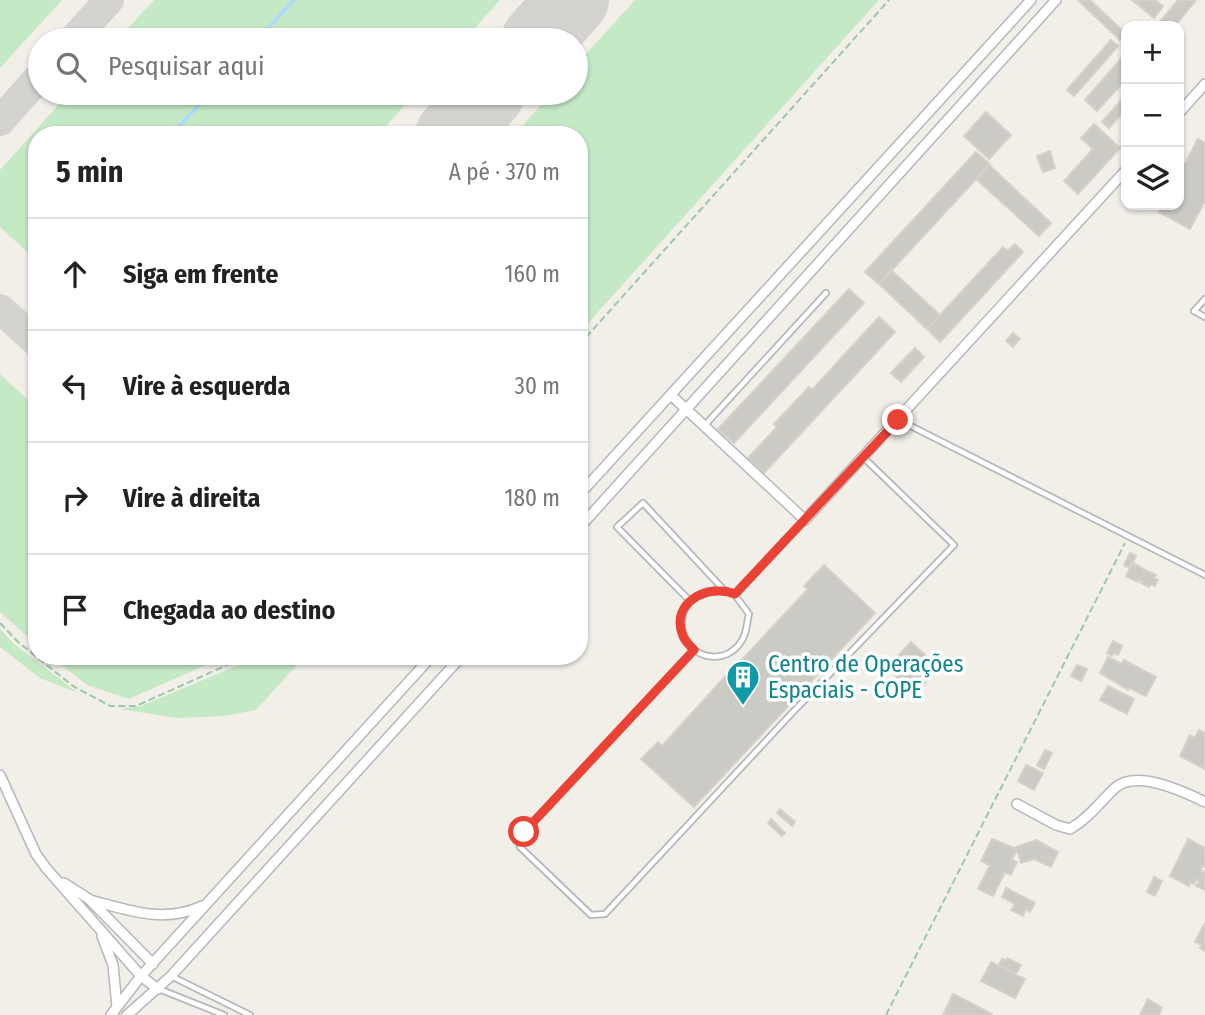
<!DOCTYPE html>
<html lang="pt">
<meta charset="utf-8">
<style>
body{margin:0;font-family:"Fira Sans Condensed",sans-serif;background:#f6f6f6;color:#222}
.controls{position:absolute;right:21px;top:21px;display:grid;overflow:hidden;border-radius:14px;box-shadow:0 2px 5px #0004}
.controls button{width:63px;height:63px;display:grid;place-items:center;padding:0;border:0;border-bottom:2px solid #e0e0e0;background:#fff;color:#222;font:35px sans-serif}
.stop{position:absolute;width:21px;height:21px;margin:-16px;border:5px solid #ea4335;border-radius:50%;background:#fff}
.stop.end{background:#ea4335;border-color:#fff;box-shadow:0 2px 7px #0008}
.list{margin:0;padding:0;list-style:none}
h2{display:flex;justify-content:space-between;align-items:center;height:91px;margin:0;padding:0 28px;font-size:30px}
h2 small{font-size:23px;font-weight:400;color:#767676}
.list li{display:grid;grid-template-columns:46px 1fr auto;gap:21px;align-items:center;box-sizing:border-box;height:112px;padding:0 28px;border-top:2px solid #e0e0e0}
.list b{display:block;font-size:26px;white-space:nowrap}
.list em{font-size:23px;font-style:normal;color:#767676}
.icon{flex:none;width:38px;height:38px;fill:none;stroke:currentColor;stroke-width:2;stroke-linecap:round;stroke-linejoin:round}
.map{position:relative;flex:none;width:1205px;height:1015px;overflow:hidden}
.search{position:absolute;background:#fff;box-shadow:0 2px 5px #0004;left:28px;top:28px;width:560px;height:77px;display:flex;align-items:center;gap:18px;box-sizing:border-box;padding:0 24px;border-radius:38px;color:#767676;font-size:26px}
.panel{position:absolute;background:#fff;box-shadow:0 2px 5px #0004;left:28px;top:126px;width:560px;height:539px;border-radius:28px}
.map>svg:first-child{display:block}
.green{fill:#c5e8c5}
.lines{fill:none;stroke-linecap:round;stroke-linejoin:round}
.stream{stroke:#aadaff;stroke-width:3.5}
.taxiway{stroke:#d4d3d0;stroke-width:30}
.runway{stroke:#d4d3d0;stroke-width:72}
.building{fill:#cccac5;stroke:#d6d1c6;stroke-width:2}
.service-casing{stroke:#b5b8bc;stroke-width:8}
.minor-casing{stroke:#b5b8bc;stroke-width:12}
.path{stroke:#9cc7a9;stroke-width:2;stroke-dasharray:7 3.5;stroke-linecap:butt}
.service{stroke:#fff;stroke-width:4.5}
.minor{stroke:#fff;stroke-width:9}
.route{stroke:#ea4335;stroke-width:9}
.labels{text-anchor:middle;stroke-width:7;stroke-linejoin:round;paint-order:stroke}
.culture-label{font-size:23px;fill:#0d838f;stroke:#fff;text-anchor:start}
</style>
<div class="map">
<svg width="1205" height="1015" viewBox="0 0 1205 1015">
<rect width="100%" height="100%" fill="#f1efe8"/>
<path class="green" d="M0,0H62L0,68Z
M154,0H500L464,40H117Z
M635,0H879L579,333V135H514L552,93H576V65Z
M69,93H416L378,135H37V261L0,227V170Z
M0,374L37,408V645L0,612Z
M0,629L14,644L78,693L40,678L0,647Z
M50,656H226L129,699L87,685Z
M260,656H305L256,710L225,716L178,718L120,709L141,706Z"/>
<g class="lines">
<path class="stream" d="M257,40L294,0
M171,135L210,93"/>
<path class="taxiway" d="M73,40L109,0
M0,121L40,76
M0,309L37,342"/>
<path class="runway" d="M537,40L573,0
M451,135L489,93"/>
</g>
<path class="building" d="M1078,0H1090L1126,34L1120,40Z
M1132,0H1155L1163,6L1154,18Z
M1178,0H1196L1175,26H1164L1159,23Z
M1111,40L1118,46L1074,96L1067,90Z
M1126,53V79L1097,111L1085,100Z
M1126,95V109L1109,128L1102,122Z
M986,112L1011,135L989,159L964,136Z
M1094,124L1120,148L1078,194L1064,181L1093,149L1081,138Z
M1198,139L1205,143V201L1190,229L1159,212L1163,205H1179V175Z
M1050,151L1055,168L1043,172L1037,156Z
M976,152L990,164L879,284L865,272Z
M989,165L1051,223L1039,236L976,179Z
M1015,244L1023,252L940,342L927,329L1003,247L1008,251Z
M891,270L940,315L927,329L879,284Z
M849,289L864,303L734,443L718,429Z
M879,317L895,332L764,473L748,458L777,427L774,424L809,387L812,390Z
M1013,333L1020,339L1013,347L1006,341Z
M915,348L924,357L901,382L891,373Z
M1130,553L1136,556L1130,568L1124,565Z
M1133,563L1144,569V571L1145,570L1156,575L1154,578L1158,580L1155,586L1151,584L1149,587L1141,583L1142,581L1139,580L1138,582L1126,576Z
M824,565L875,613L694,807L641,759L658,742L662,746L730,671L744,665L738,664L808,589L804,586Z
M1113,641L1122,646L1118,655L1114,653L1112,656L1107,653Z
M911,642L931,660L922,670L930,677L924,684L916,677L907,686L887,668Z
M1108,657L1122,664L1124,660L1156,677L1146,696L1129,688L1128,690L1125,688L1100,673Z
M1077,665L1087,669L1081,681L1071,676Z
M1108,686L1134,699L1127,714L1100,700Z
M1199,730L1205,733V769L1180,756L1190,735L1195,738Z
M1045,750L1052,753L1044,769L1037,765Z
M1026,765L1043,773L1034,790L1018,781Z
M780,809L795,822L792,826L777,813Z
M771,819L785,833L782,836L768,823Z
M992,839L1017,849L1012,860L1017,862L1011,875L1005,872L993,896L978,889L990,865L981,861Z
M1188,839L1205,848V867L1202,866L1200,870L1204,872L1205,870V890L1196,886L1199,881L1196,879L1194,884L1190,882L1189,886L1170,876Z
M1036,840L1058,852L1051,867L1034,859L1021,863L1016,847Z
M1154,877L1162,881L1155,896L1147,892Z
M1006,888L1035,903L1030,912L1026,909L1023,916L1011,910L1015,904L1002,897Z
M1205,923V951L1200,948L1202,945L1195,942Z
M1007,958L1021,965L1016,974L999,965L1002,959L1006,960Z
M991,962L1025,979L1015,998L981,981Z
M953,994L992,1014L991,1015H943Z
M1148,999L1162,1008L1159,1015H1140Z"/>
<g class="lines">
<defs>
<path id="service" d="M1205,299L1194,311L1205,317
M899,420L1205,575
M705,425L826,293
M723,589L735,595L749,614C747,621 747,629 744,636C740,646 731,654 721,656C682,663 666,609 702,593C708,590 716,590 723,589Z
M735,595L805,520
M689,600L617,527L643,503L723,589
M694,650L524,832L520,847L591,915L605,914L791,714L954,545L864,458
M173,977L250,1015
M159,989L224,1015"/>
<path id="minor" d="M1179,113L1205,84
M671,395L805,520L1126,170
M579,495L1031,0
M579,528L1056,0
M0,775L36,854L46,868L141,976L158,989
M1017,804L1056,825L1070,829C1088,819 1100,802 1115,788C1136,769 1183,791 1205,802
M64,883L89,899L153,964
M90,900C129,910 163,924 202,906
M102,936L113,965L117,1007
M111,1015L141,976L432,656
M127,1015L171,976L462,656"/>
</defs>
<use href="#service" class="service-casing"/>
<use href="#minor" class="minor-casing"/>
<path class="path" d="M579,345L889,0
M0,623L18,642L73,686L110,706H136L247,656
M886,1015L1125,543"/>
<use href="#service" class="service"/>
<use href="#minor" class="minor"/>
</g>
<g class="lines">
<path class="route" d="M524,832L694,650C690,646 685,641 683,636C669,603 708,583 735,594L898,420"/>
</g>
<defs>
<symbol id="building-pin" viewBox="-11 -11 22 30"><path d="M0 17L-7.5 6A9.5 9.5 0 1 1 7.5 6Z" fill="#0f9aa8" stroke="#fff"/><path d="M-4-6H4V6H1V3H-1V6H-4ZM-2.5-4.3h1.7v1.8h-1.7ZM.8-4.3h1.7v1.8H.8ZM-2.5-1h1.7V.8h-1.7ZM.8-1h1.7V.8H.8Z" fill="#fff"/></symbol>
</defs>
<g fill-rule="evenodd">
<use href="#building-pin" x="724" y="658" width="38" height="52"/>
</g>
<g class="labels">
<g class="culture-label">
<text x="768" y="672">Centro de Operações<tspan x="768" dy="26">Espaciais - COPE</tspan></text>
</g>
</g>
</svg>
<div class="controls">
<button>+</button>
<button>−</button>
<button><svg class="icon" aria-label="layers" viewBox="0 0 24 24"><path d="M12 4l9 5-9 5-9-5zM3 14l9 5 9-5"/></svg></button>
</div>
<div class="stop" style="left:524px;top:832px"></div>
<div class="stop end" style="left:898px;top:420px"></div>
<div class="search"><svg class="icon" aria-label="search" viewBox="0 0 24 24"><circle cx="10" cy="10" r="6"/><path d="M15 15l6 6"/></svg>Pesquisar aqui</div>
<section class="panel">
<h2>5 min<small>A pé · 370 m</small></h2>
<ul class="list">
<li><svg class="icon" aria-label="ahead" viewBox="0 0 24 24"><path d="M12 20V5M6 11l6-6 6 6"/></svg><div><b>Siga em frente</b></div><em>160 m</em></li>
<li><svg class="icon" aria-label="left" viewBox="0 0 24 24"><path d="M17 20v-9H6M10 6l-5 5 5 5"/></svg><div><b>Vire à esquerda</b></div><em>30 m</em></li>
<li><svg class="icon" aria-label="right" viewBox="0 0 24 24"><path d="M7 20v-9h11M14 6l5 5-5 5"/></svg><div><b>Vire à direita</b></div><em>180 m</em></li>
<li><svg class="icon" aria-label="arrive" viewBox="0 0 24 24"><path d="M6 21V4h12l-3 4 3 4H6"/></svg><div><b>Chegada ao destino</b></div></li>
</ul>
</section>
</div>
